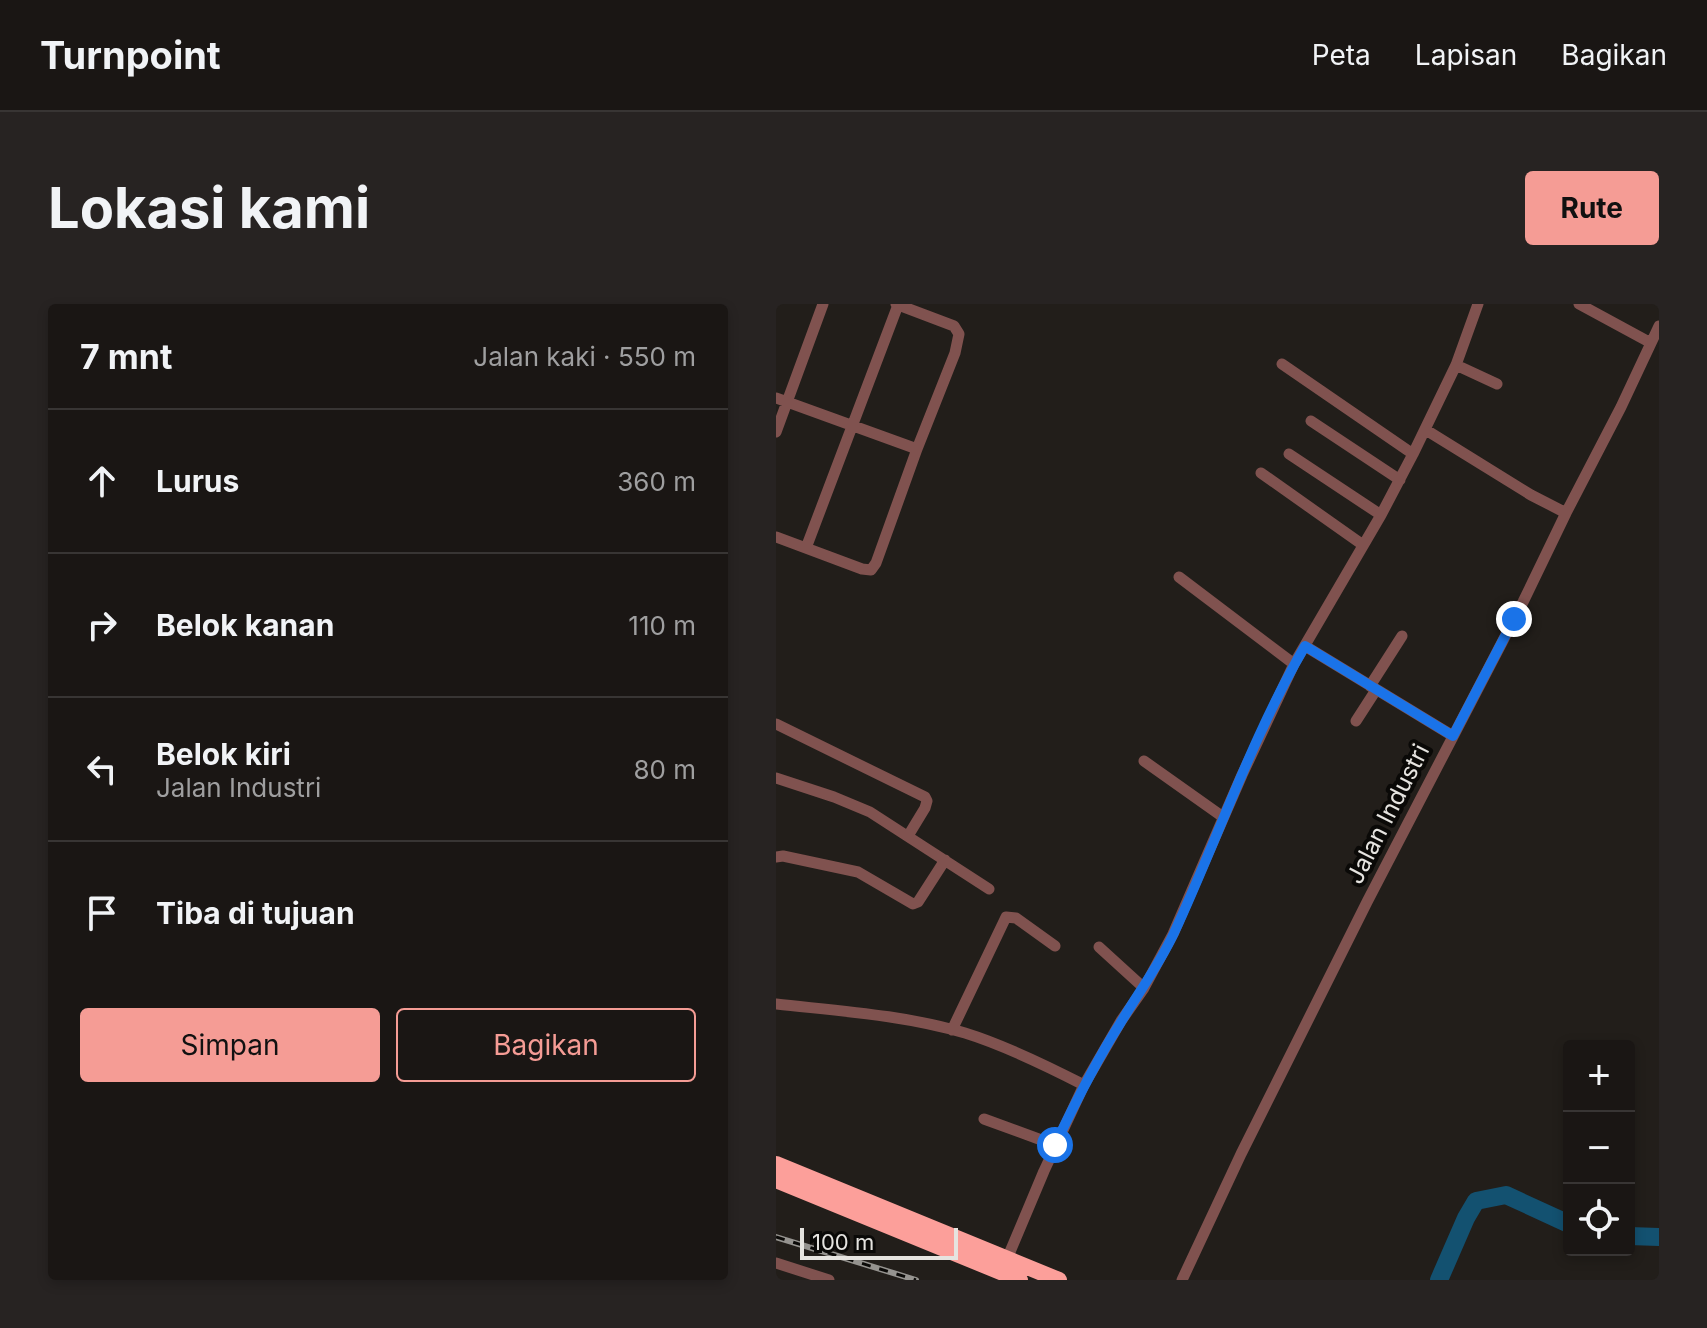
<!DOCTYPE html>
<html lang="id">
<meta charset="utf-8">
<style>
body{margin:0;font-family:Inter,sans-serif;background:#272322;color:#f1f3f6}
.controls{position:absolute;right:24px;bottom:24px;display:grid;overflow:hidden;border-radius:8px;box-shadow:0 4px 12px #0003}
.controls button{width:72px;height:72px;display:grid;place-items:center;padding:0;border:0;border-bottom:2px solid #383534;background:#1a1614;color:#f1f3f6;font:40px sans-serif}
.scale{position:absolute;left:24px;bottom:20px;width:158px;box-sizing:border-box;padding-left:8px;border:4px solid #e6e4e0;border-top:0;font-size:22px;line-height:28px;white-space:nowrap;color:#e6e4e0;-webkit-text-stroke:6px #0a0907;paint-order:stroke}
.stop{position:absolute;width:24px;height:24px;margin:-18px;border:6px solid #1a73e8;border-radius:50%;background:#fff}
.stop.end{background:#1a73e8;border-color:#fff;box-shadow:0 2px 8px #0008}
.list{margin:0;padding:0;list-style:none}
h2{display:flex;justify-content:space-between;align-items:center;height:104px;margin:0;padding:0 32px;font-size:34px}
h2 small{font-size:26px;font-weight:400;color:#9f9fa0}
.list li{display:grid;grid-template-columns:52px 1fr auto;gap:24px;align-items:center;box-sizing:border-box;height:144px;padding:0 32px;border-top:2px solid #383534}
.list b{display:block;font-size:30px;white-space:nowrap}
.list p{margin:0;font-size:26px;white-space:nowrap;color:#9f9fa0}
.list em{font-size:26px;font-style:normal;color:#9f9fa0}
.actions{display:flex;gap:16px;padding:24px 32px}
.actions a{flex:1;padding:18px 0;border:2px solid #f59c95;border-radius:8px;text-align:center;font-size:28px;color:#f59c95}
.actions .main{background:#f59c95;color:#111}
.icon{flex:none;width:44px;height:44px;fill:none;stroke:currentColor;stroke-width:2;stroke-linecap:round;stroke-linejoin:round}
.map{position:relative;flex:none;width:883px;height:976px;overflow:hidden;border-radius:8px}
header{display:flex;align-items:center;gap:48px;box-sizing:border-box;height:112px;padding:0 40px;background:#1a1614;border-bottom:2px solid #383534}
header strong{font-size:38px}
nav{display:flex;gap:44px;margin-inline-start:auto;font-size:28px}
.intro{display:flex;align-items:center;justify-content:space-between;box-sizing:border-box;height:192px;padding:0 48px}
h1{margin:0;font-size:56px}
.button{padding:20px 36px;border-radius:8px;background:#f59c95;color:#111;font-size:28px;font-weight:700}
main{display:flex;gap:48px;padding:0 48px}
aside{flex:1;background:#1a1614;border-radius:8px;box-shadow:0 4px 12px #0003}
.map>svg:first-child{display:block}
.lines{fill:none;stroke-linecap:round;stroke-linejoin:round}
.river{stroke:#135170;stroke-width:18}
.minor{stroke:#80524f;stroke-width:11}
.highway{stroke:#fc9f9a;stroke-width:16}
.rail-casing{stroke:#95938f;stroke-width:6}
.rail{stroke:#0a0907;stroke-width:3;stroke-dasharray:9;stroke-linecap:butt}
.route{stroke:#1a73e8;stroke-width:10}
.labels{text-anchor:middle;stroke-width:8;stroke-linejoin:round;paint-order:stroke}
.street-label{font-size:24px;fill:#e6e4e0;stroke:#0a0907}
</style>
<header>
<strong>Turnpoint</strong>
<nav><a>Peta</a><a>Lapisan</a><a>Bagikan</a></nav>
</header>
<div class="intro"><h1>Lokasi kami</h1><a class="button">Rute</a></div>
<main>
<aside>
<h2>7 mnt<small>Jalan kaki · 550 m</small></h2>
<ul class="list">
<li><svg class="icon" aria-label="ahead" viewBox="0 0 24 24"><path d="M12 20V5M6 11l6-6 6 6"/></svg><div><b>Lurus</b></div><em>360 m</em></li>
<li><svg class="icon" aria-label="right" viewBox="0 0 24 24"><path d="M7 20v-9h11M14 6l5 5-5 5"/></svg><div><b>Belok kanan</b></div><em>110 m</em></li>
<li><svg class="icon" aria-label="left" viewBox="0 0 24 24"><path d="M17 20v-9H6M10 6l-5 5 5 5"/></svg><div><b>Belok kiri</b><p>Jalan Industri</p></div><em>80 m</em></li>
<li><svg class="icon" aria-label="arrive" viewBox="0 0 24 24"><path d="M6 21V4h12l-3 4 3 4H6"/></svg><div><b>Tiba di tujuan</b></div></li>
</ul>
<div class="actions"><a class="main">Simpan</a><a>Bagikan</a></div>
</aside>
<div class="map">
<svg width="883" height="976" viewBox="0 0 883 976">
<rect width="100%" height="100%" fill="#221e1a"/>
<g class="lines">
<path class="river" d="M853,932L883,933
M663,976L690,914L700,897L730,891L793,920"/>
<path class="minor" d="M803,0L875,39
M506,60L637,150
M680,61L721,80
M0,94L141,145
M535,117L624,176
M650,126L755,191L790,209
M0,128L47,0
M513,150L605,211
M485,169L587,241
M0,233L86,265L95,266L100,259L141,145L179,49L183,30L178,22L120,0
M30,244L122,1
M403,273L518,360
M529,342L677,432
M594,382L626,332
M580,417L600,386
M0,420L149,493L151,497L149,504L132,532
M368,457L447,513
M0,474L58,493L94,508L213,585
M0,553L7,552L82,568L137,600L142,598L169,556
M323,643L368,684
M0,700C63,707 128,711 189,729C228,741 271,762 308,781
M176,726L230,613L240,614L279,642
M208,815L279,841
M231,955L268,867L308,781L345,717L368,684L397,630L466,471L518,360L605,211L637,150L680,61L702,0
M0,959L53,976
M406,976L465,850L591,598L747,298L790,209L845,103L883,22"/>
<path class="highway" d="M0,860L283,976
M0,876L244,976"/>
<defs>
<path id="rail" d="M0,933L140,976"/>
</defs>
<use href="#rail" class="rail-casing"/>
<use href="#rail" class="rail"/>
</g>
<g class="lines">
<path class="route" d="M279,841C299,799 320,757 345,718C363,688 383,661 398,629C442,534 476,433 529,342L677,432L738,315"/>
</g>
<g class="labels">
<g class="street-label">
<text transform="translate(612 510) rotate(-63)" y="8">Jalan Industri</text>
</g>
</g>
</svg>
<div class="controls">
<button>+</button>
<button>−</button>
<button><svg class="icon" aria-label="locate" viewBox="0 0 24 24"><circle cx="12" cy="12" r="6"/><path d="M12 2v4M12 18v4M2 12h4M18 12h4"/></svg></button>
</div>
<div class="scale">100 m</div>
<div class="stop" style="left:279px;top:841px"></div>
<div class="stop end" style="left:738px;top:315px"></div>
</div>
</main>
